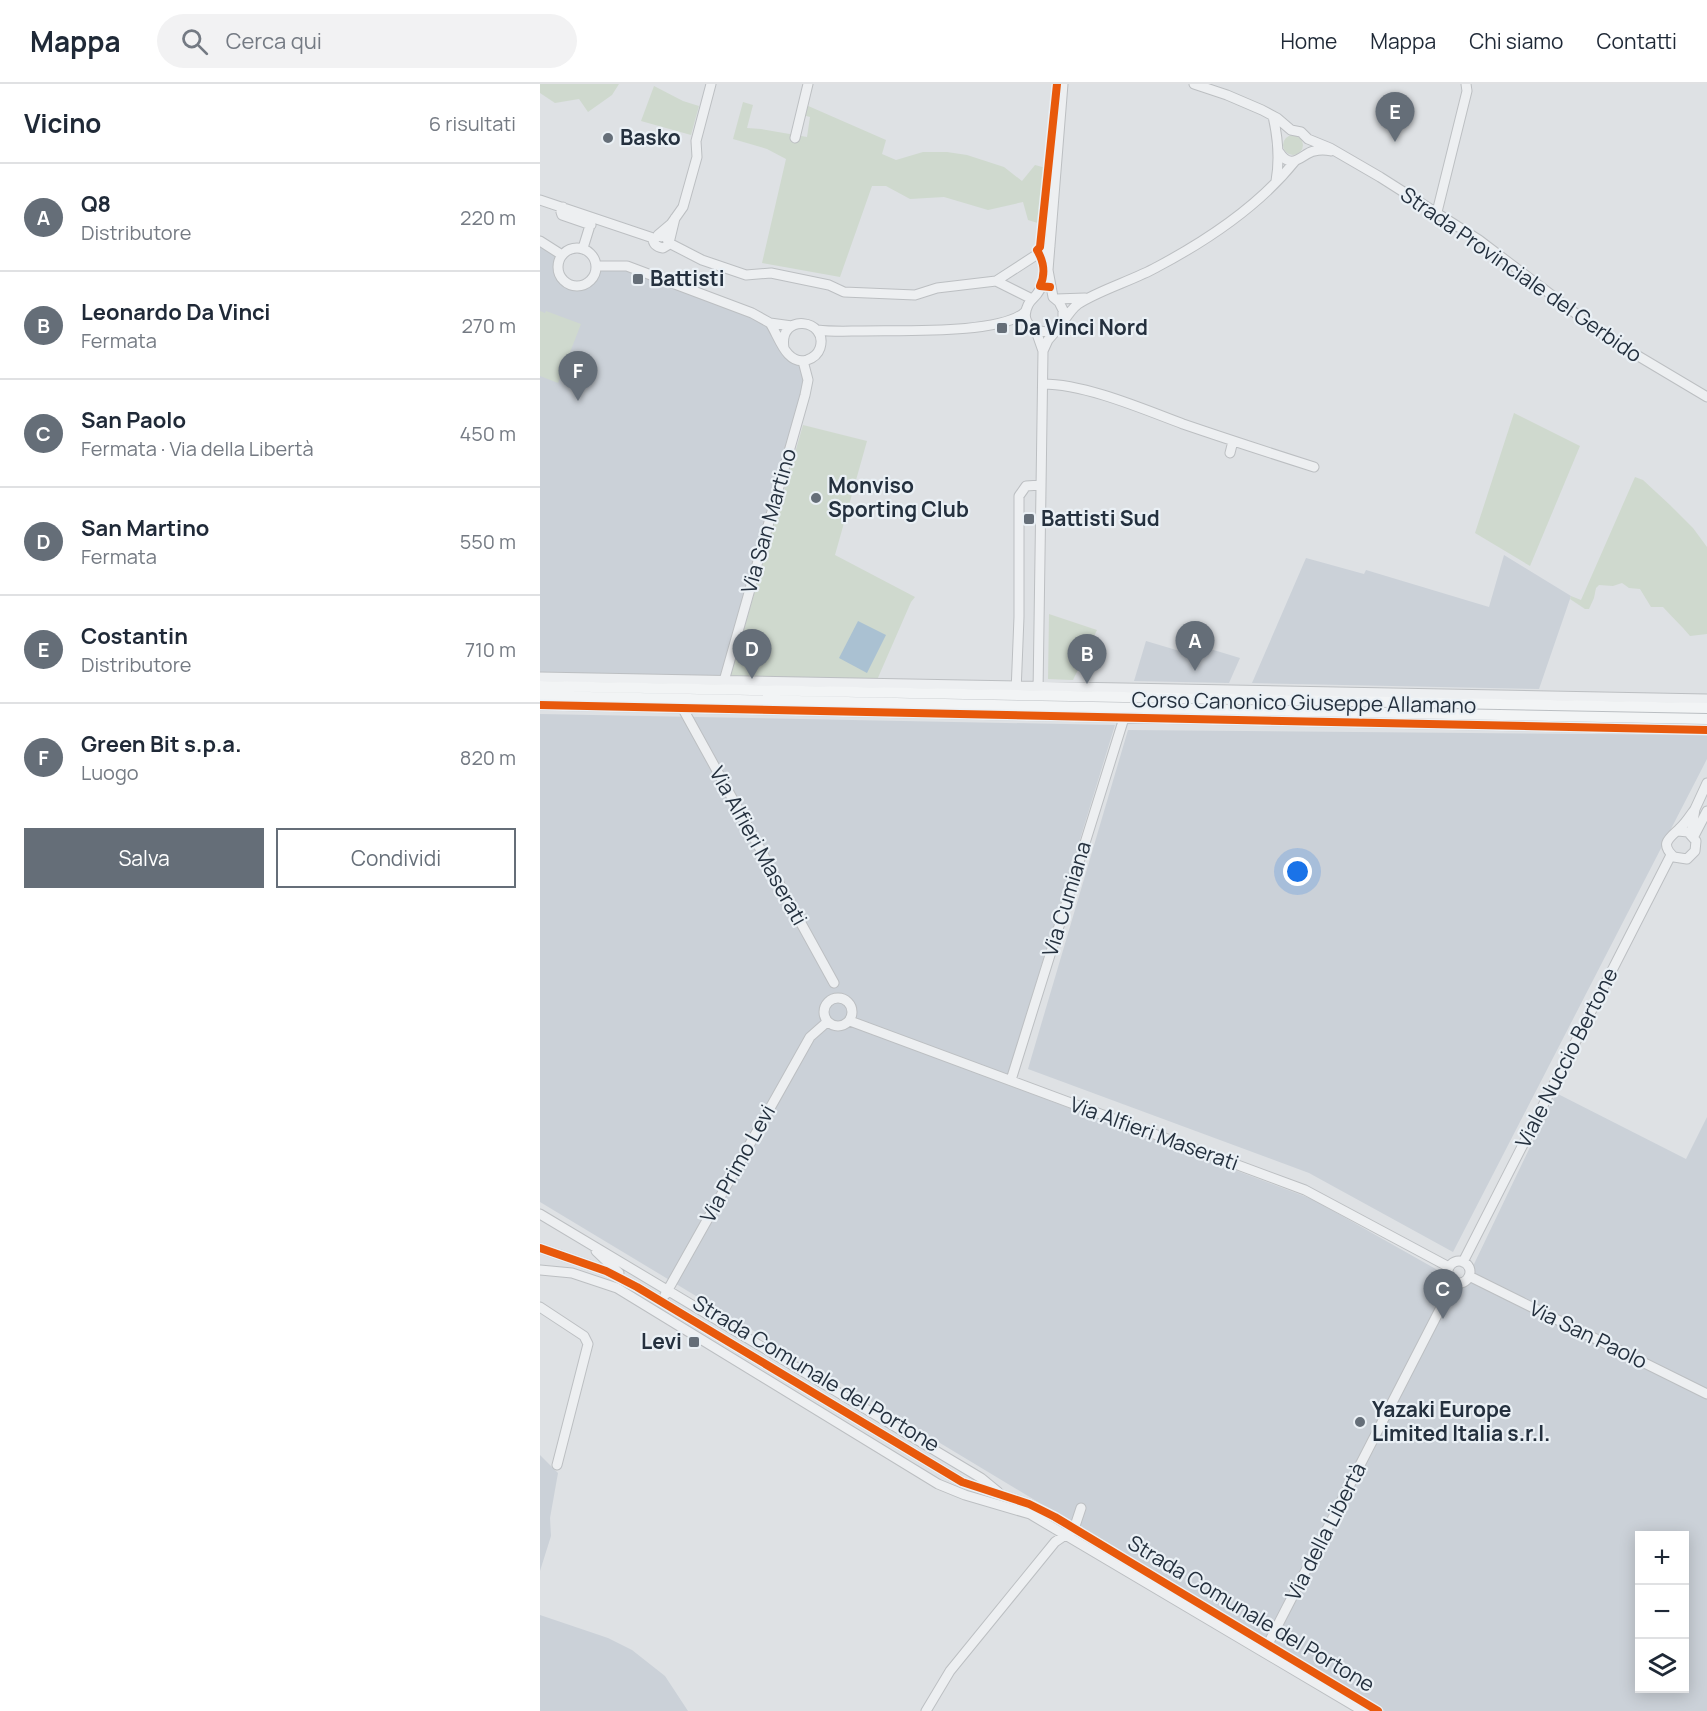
<!DOCTYPE html>
<html lang="it">
<meta charset="utf-8">
<style>
body{margin:0;font-family:Manrope,sans-serif;background:#f2f2f3;color:#1f2937}
.controls{position:absolute;right:18px;bottom:18px;display:grid;overflow:hidden;border-radius:0px;box-shadow:0 3px 15px #0003}
.controls button{width:54px;height:54px;display:grid;place-items:center;padding:0;border:0;border-bottom:2px solid #e0e1e3;background:#fff;color:#1f2937;font:30px sans-serif}
.you{position:absolute;left:758px;top:788px;width:21px;height:21px;margin:-15px;border:4px solid #fff;border-radius:50%;background:#1a73e8;box-shadow:0 0 0 9px #1a73e833}
.badge{display:grid;place-items:center;width:39px;height:39px;border-radius:50%;background:#656e78;color:#fff;font-size:20px;font-weight:700}
.pin{position:absolute;translate:-50% -50px;filter:drop-shadow(0 2px 3px #0008)}
.pin::after{content:'';position:absolute;top:32px;width:21px;height:18px;background:inherit;clip-path:polygon(0 0,100% 0,50% 100%)}
.list{margin:0;padding:0;list-style:none}
h2{display:flex;justify-content:space-between;align-items:center;height:78px;margin:0;padding:0 24px;font-size:26px}
h2 small{font-size:20px;font-weight:400;color:#747a83}
.list li{display:grid;grid-template-columns:39px 1fr auto;gap:18px;align-items:center;box-sizing:border-box;height:108px;padding:0 24px;border-top:2px solid #e0e1e3}
.list b{display:block;font-size:22px;white-space:nowrap}
.list p{margin:0;font-size:20px;white-space:nowrap;color:#747a83}
.list em{font-size:20px;font-style:normal;color:#747a83}
.actions{display:flex;gap:12px;padding:18px 24px}
.actions a{flex:1;padding:14px 0;border:2px solid #656e78;border-radius:0px;text-align:center;font-size:21px;color:#656e78}
.actions .main{background:#656e78;color:#fff}
.icon{flex:none;width:33px;height:33px;fill:none;stroke:currentColor;stroke-width:2;stroke-linecap:round;stroke-linejoin:round}
.map{position:relative;flex:none;width:1167px;height:1627px;overflow:hidden}
header{display:flex;align-items:center;gap:36px;box-sizing:border-box;height:84px;padding:0 30px;background:#fff;border-bottom:2px solid #e0e1e3}
header strong{font-size:28px}
nav{display:flex;gap:33px;margin-inline-start:auto;font-size:21px}
.search{width:420px;height:54px;background:#f2f2f3;display:flex;align-items:center;gap:15px;box-sizing:border-box;padding:0 21px;border-radius:33px;color:#747a83;font-size:22px}
main{display:flex}
aside{flex:1;background:#fff}
.map>svg:first-child{display:block}
.built{fill:#cbd1d8;fill-rule:evenodd}
.green{fill:#cfd9ce}
.water{fill:#aac1d2}
.lines{fill:none;stroke-linecap:round;stroke-linejoin:round}
.minor-casing{stroke:#bcbfc2;stroke-width:11}
.major-casing{stroke:#babec2;stroke-width:13}
.minor{stroke:#edeff1;stroke-width:9}
.major{stroke:#f2f4f5;stroke-width:10}
.cycleway-casing{stroke:#eaf0f5;stroke-width:11}
.cycleway{stroke:#e8590c;stroke-width:8}
.poi-dot{fill:#656e78;stroke:#eaf0f5;stroke-width:2}
.labels{text-anchor:middle;stroke-width:4.5;stroke-linejoin:round;paint-order:stroke}
.poi-label{font-size:21px;font-weight:bold;fill:#24303e;stroke:#eaf0f5;text-anchor:start}
.street-label{font-size:21px;fill:#24303e;stroke:#eaf0f5}
</style>
<header>
<strong>Mappa</strong>
<div class="search"><svg class="icon" aria-label="search" viewBox="0 0 24 24"><circle cx="10" cy="10" r="6"/><path d="M15 15l6 6"/></svg>Cerca qui</div>
<nav><a>Home</a><a>Mappa</a><a>Chi siamo</a><a>Contatti</a></nav>
</header>
<main>
<aside>
<h2>Vicino<small>6 risultati</small></h2>
<ul class="list">
<li><span class="badge">A</span><div><b>Q8</b><p>Distributore</p></div><em>220 m</em></li>
<li><span class="badge">B</span><div><b>Leonardo Da Vinci</b><p>Fermata</p></div><em>270 m</em></li>
<li><span class="badge">C</span><div><b>San Paolo</b><p>Fermata · Via della Libertà</p></div><em>450 m</em></li>
<li><span class="badge">D</span><div><b>San Martino</b><p>Fermata</p></div><em>550 m</em></li>
<li><span class="badge">E</span><div><b>Costantin</b><p>Distributore</p></div><em>710 m</em></li>
<li><span class="badge">F</span><div><b>Green Bit s.p.a.</b><p>Luogo</p></div><em>820 m</em></li>
</ul>
<div class="actions"><a class="main">Salva</a><a>Condividi</a></div>
</aside>
<div class="map">
<svg width="1167" height="1627" viewBox="0 0 1167 1627">
<rect width="100%" height="100%" fill="#dee1e4"/>
<path class="built" d="M0,157L22,171L18,183L20,190L28,199L42,201L52,195L57,182L73,181L230,239L247,269L263,277L268,296L184,597L0,593Z
M964,471L1031,512L999,605L712,599L766,474L824,490L826,486L949,523Z
M606,557L643,568L647,558L700,574L689,599L594,597Z
M0,630L575,641L465,1000L772,1115L924,1201L1016,1009L1146,1075L1167,1033V1627H845L0,1118ZM1100,1452H1144V1604H1100Z
M588,646L1167,651V675L913,1168L769,1089L488,985Z
M0,1371L18,1389L10,1434L11,1452L0,1487Z
M0,1531L68,1554L92,1566L125,1592L148,1627H0Z"/>
<path class="green" d="M0,0H79L72,11L48,28L39,15L15,19L0,9Z
M114,2L143,17L159,22L151,51L101,37Z
M203,18L213,21L207,44L221,45L267,53L270,33L263,31L266,21L346,56L342,70L356,76L383,68H407L427,71L464,83L482,97L495,81L506,84L501,140L488,136L483,118L448,126L404,113L370,115L346,102H332L300,193L222,179L246,75L227,65L193,55Z
M743 61a10 10 0 1 1 20 0a10 10 0 1 1-20 0Z
M6,227L41,240L18,299L0,292V227L5,229Z
M974,329L1040,362L990,482L935,449Z
M263,341L327,357L295,471L375,513L371,518L337,596L190,593Z
M1095,393L1103,396L1130,421L1153,444L1167,463V550L1150,552C1141,541 1132,533 1123,523H1111L1100,505L1089,504L1082,499L1073,502L1059,501L1056,504L1054,514L1049,525H1045L1030,515L1031,512L1041,516Z
M509,530L557,546L533,596L508,595Z"/>
<path class="water" d="M318,537L346,551L327,589L299,574Z"/>
<g class="lines">
<defs>
<path id="minor" d="M654,0L687,11L722,26L737,34L751,46L761,48L768,55L790,64L840,93L939,156L1068,254L1167,313
M733,32C738,54 740,75 736,97
M255,54L268,0
M739,68C749,83 756,77 767,70C773,66 783,65 791,67
M0,116L113,154L123,151L128,156V161L123,164C117,163 113,160 113,154
M23,123L21,128L22,131L51,141
M897,128L927,7L926,0
M135,134L129,159L162,176L206,191L231,189L289,201L304,208L375,211L397,204L456,197L492,215
M118,151L131,140L143,123L157,73L156,57L171,0
M0,157L22,171
M43,164L52,135
M18 183a19 19 0 1 1 38 0a19 19 0 1 1-38 0Z
M57,182H87L212,229L230,239L252,242
M508,188C505,196 502,203 497,210C494,214 490,216 488,221C478,241 498,250 514,247
M456,197L510,162
M516,215L545,214
M230,239C239,252 246,282 267,276C273,274 278,270 280,264C289,235 238,228 244,264
M521,241C526,234 531,225 538,220C559,206 594,196 617,183C668,156 719,122 755,77
M277,246C293,248 308,247 323,247C357,246 463,251 486,227
M496,247L503,267L498,609
M503,267L508,256L521,241L523,233V226L519,218L513,213L508,186L523,0
M503,300C545,300 603,325 643,340C687,355 730,369 774,383
M690,369L693,357
M0,593L1167,615
M184,597L265,311L268,296L263,277
M476,608L479,533V412L486,402L501,401
M0,621L1167,646
M143,625L294,899
M1138,747L1148,748L1156,757L1155,767L1147,775L1134,773C1120,760 1128,755 1139,745C1145,740 1150,732 1155,725
M1151,750L1155,725L1167,699
M1154,752L1167,727
M284 928a14 14 0 1 1 28 0a14 14 0 1 1-28 0Z
M310,937L765,1106L909,1183
M471,996L584,634
M0,1130L441,1394L458,1408
M0,1164L66,1187L97,1203L422,1398L489,1420L515,1433L838,1627
M56,1167L79,1189
M908 1188a11 11 0 1 1 22 0a11 11 0 1 1-22 0Z
M923,1178L1131,771
M0,1186L32,1189L77,1204L398,1400L425,1411L490,1430L823,1627
M929,1192L1167,1310
M125,1211L270,953L287,938
M0,1223L44,1252L48,1260L17,1381
M726,1564L914,1198
M386,1627L410,1587L515,1458L534,1445L541,1424"/>
<path id="major" d="M0,602L1167,624
M0,612L1167,635"/>
</defs>
<use href="#minor" class="minor-casing"/>
<use href="#major" class="major-casing"/>
<use href="#minor" class="minor"/>
<use href="#major" class="major"/>
<defs>
<path id="cycleway" d="M510,203L500,202C506,189 504,178 497,166L500,163L517,0
M0,621L1167,646
M0,1164L66,1187L97,1203L422,1398L489,1420L515,1433L838,1627"/>
</defs>
<use href="#cycleway" class="cycleway-casing"/>
<use href="#cycleway" class="cycleway"/>
</g>
<g class="poi-dot">
<circle cx="68" cy="54" r="6"/>
<rect x="92" y="189" width="12" height="12" rx="3"/>
<rect x="456" y="238" width="12" height="12" rx="3"/>
<circle cx="276" cy="414" r="6"/>
<rect x="483" y="429" width="12" height="12" rx="3"/>
<rect x="148" y="1252" width="12" height="12" rx="3"/>
<circle cx="820" cy="1338" r="6"/>
</g>
<g class="labels">
<g class="poi-label">
<text x="80" y="61">Basko</text>
<text x="110" y="202">Battisti</text>
<text x="474" y="251">Da Vinci Nord</text>
<text x="288" y="409">Monviso<tspan x="288" dy="24">Sporting Club</tspan></text>
<text x="501" y="442">Battisti Sud</text>
<text x="142" y="1265" text-anchor="end">Levi</text>
<text x="832" y="1333">Yazaki Europe<tspan x="832" dy="24">Limited Italia s.r.l.</tspan></text>
</g>
<g class="street-label">
<text transform="translate(981 191) rotate(35)" y="7">Strada Provinciale del Gerbido</text>
<text transform="translate(229 437) rotate(-74)" y="7">Via San Martino</text>
<text transform="translate(764 619) rotate(1)" y="7">Corso Canonico Giuseppe Allamano</text>
<text transform="translate(218 762) rotate(61)" y="7">Via Alfieri Maserati</text>
<text transform="translate(527 815) rotate(-73)" y="7">Via Cumiana</text>
<text transform="translate(1027 974) rotate(-63)" y="7">Viale Nuccio Bertone</text>
<text transform="translate(614 1050) rotate(20)" y="7">Via Alfieri Maserati</text>
<text transform="translate(198 1080) rotate(-61)" y="7">Via Primo Levi</text>
<text transform="translate(1048 1251) rotate(26)" y="7">Via San Paolo</text>
<text transform="translate(276 1290) rotate(31)" y="7">Strada Comunale del Portone</text>
<text transform="translate(786 1448) rotate(-63)" y="7">Via della Libertà</text>
<text transform="translate(711 1530) rotate(31)" y="7">Strada Comunale del Portone</text>
</g>
</g>
</svg>
<div class="controls">
<button>+</button>
<button>−</button>
<button><svg class="icon" aria-label="layers" viewBox="0 0 24 24"><path d="M12 4l9 5-9 5-9-5zM3 14l9 5 9-5"/></svg></button>
</div>
<div class="you"></div>
<div class="pin badge" style="left:655px;top:587px">A</div>
<div class="pin badge" style="left:547px;top:600px">B</div>
<div class="pin badge" style="left:903px;top:1235px">C</div>
<div class="pin badge" style="left:212px;top:595px">D</div>
<div class="pin badge" style="left:855px;top:58px">E</div>
<div class="pin badge" style="left:38px;top:317px">F</div>
</div>
</main>
